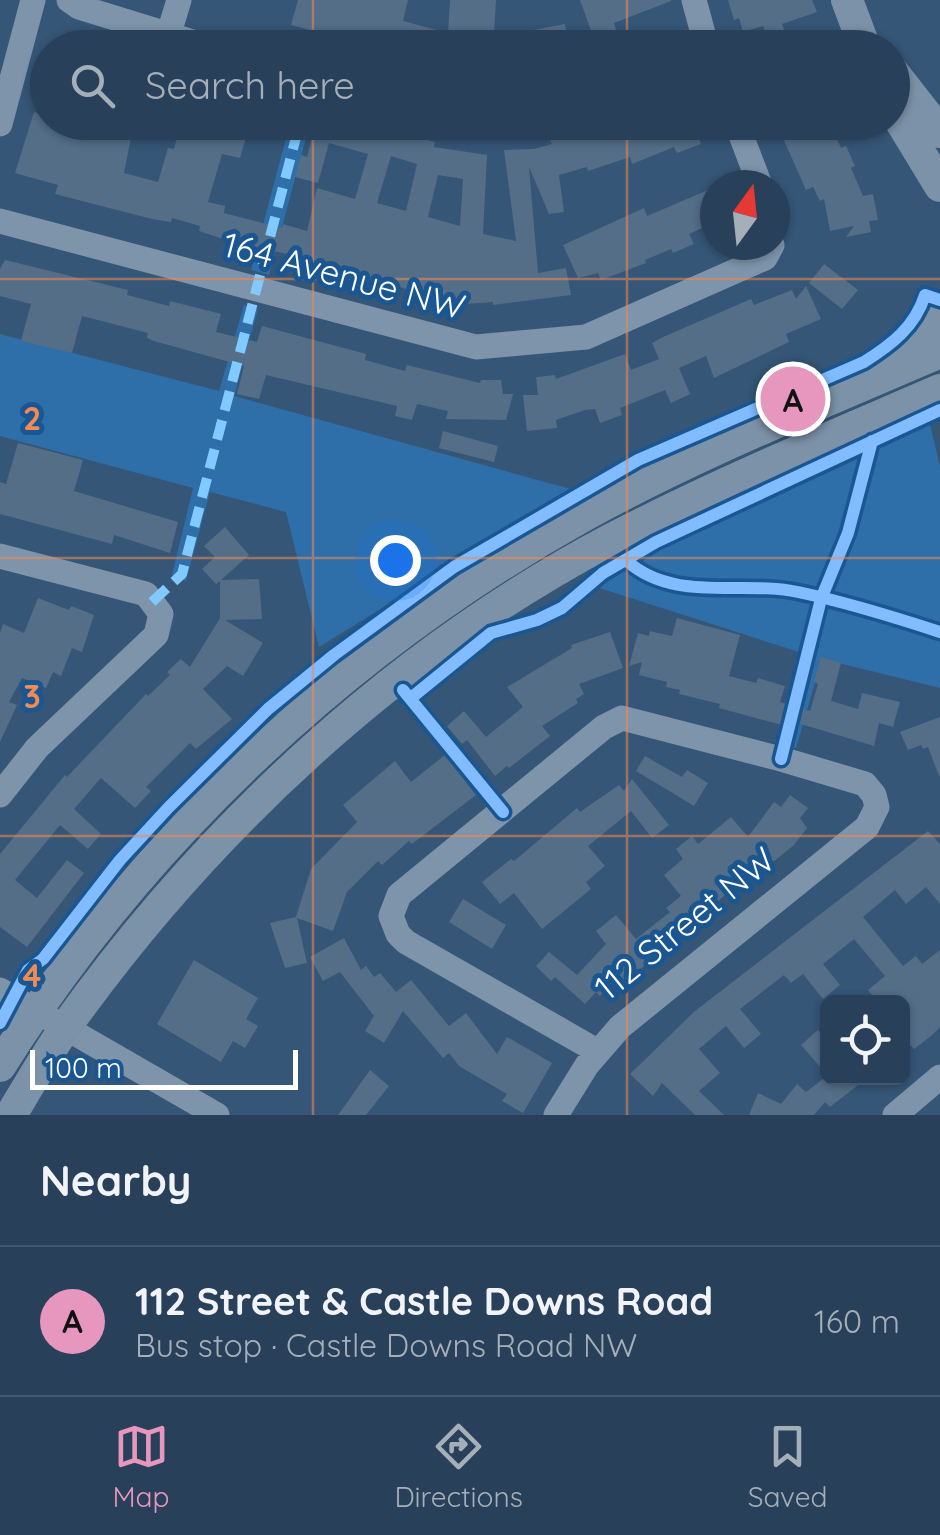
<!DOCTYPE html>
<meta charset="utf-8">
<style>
body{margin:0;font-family:Quicksand,sans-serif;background:#344b62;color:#f1f3f6}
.controls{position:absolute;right:30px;bottom:30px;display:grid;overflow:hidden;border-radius:15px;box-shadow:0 2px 8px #0004}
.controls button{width:90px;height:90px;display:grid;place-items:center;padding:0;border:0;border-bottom:2px solid #44596f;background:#284059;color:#f1f3f6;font:50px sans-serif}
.compass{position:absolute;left:700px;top:170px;width:90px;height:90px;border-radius:50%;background:#284059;box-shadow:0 2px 8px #0004;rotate:15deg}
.scale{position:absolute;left:30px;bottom:25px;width:268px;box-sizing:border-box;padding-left:10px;border:5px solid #fff;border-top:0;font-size:28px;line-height:35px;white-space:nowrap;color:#fff;-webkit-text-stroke:8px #1a5792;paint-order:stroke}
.you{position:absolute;left:395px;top:560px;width:35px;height:35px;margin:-25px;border:8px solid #fff;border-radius:50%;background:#1a73e8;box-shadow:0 0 0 15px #1a73e833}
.badge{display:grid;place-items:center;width:65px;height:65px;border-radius:50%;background:#e797bd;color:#111;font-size:32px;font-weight:700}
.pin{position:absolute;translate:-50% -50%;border:5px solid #fff;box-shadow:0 2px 10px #0006}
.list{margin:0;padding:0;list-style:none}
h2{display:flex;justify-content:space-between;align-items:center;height:130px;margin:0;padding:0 40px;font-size:42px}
h2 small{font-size:32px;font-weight:400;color:#a5afba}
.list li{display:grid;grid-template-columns:65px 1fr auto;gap:30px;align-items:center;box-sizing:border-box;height:150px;padding:0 40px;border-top:2px solid #44596f}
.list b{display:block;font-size:38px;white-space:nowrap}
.list p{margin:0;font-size:32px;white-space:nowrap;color:#a5afba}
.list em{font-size:32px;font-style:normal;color:#a5afba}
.icon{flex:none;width:55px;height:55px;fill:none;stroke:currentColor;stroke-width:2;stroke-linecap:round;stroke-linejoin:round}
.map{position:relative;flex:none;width:940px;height:1115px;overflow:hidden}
.search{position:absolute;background:#284059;box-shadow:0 2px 8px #0004;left:30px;right:30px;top:30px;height:110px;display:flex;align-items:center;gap:25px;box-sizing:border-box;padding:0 35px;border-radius:55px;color:#a5afba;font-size:38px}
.sheet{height:280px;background:#284059}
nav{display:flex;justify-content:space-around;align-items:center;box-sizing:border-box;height:140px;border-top:2px solid #44596f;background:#284059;font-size:28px;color:#a5afba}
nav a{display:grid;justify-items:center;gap:5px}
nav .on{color:#e797bd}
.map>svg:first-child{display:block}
.green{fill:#2e6ea9}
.building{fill:#546e88;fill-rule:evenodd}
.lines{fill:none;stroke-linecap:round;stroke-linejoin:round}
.minor{stroke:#7d94aa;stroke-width:25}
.major{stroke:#7c92a8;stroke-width:32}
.quiet{stroke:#80caff;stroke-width:10;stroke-dasharray:20 10;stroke-linecap:butt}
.cycleway-casing{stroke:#1a5792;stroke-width:19}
.cycleway{stroke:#80bcff;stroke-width:12}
.grid{fill:none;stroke:#ef8b55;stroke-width:2.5;stroke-opacity:0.55}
.labels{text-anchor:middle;stroke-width:10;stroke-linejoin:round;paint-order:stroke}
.street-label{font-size:35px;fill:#fff;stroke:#1a5792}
.grid-label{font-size:32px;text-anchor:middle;font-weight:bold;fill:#ef8b55;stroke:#1a5792;stroke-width:10;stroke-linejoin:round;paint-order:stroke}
</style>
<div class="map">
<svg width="940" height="1115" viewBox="0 0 940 1115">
<rect width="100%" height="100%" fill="#355677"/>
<path class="green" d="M290,123H310L269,275L251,270Z
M244,305L258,309L234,396L574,490L319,647L286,512L210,492L186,581L172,575L193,488L0,436V334L219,391Z
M928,416L940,466V688L822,659L796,748L778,743L802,653L587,584Z"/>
<path class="building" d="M298,0H408L403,21L448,33L450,0H496L493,48H393L353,37L352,41L291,25Z
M580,0H671V1L614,23L616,30L593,36Z
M728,0H812L817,12L782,24L791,48H771L763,26L743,32L739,18L734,20Z
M565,24L569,48H526L523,32Z
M34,112L48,115V122H134L124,173L158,182L168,148L174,149L181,122L246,137L240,158L222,154L208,202L225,206L224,213L282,228L283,224L307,231L317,188L355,199L368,154L329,143L318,183L295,177L301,155L307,157L316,122H379L378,127L435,142L434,147L487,155L483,234L516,241L504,150L534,149L552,144L550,140L589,128L588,122H693L701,144L677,153L674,147L632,164L630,157L588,171L587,167L559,175L564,212L549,214L529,167L538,273L566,268L571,295L493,305V302L465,304L406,289L328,264L220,238L199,231L200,226L172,218L171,222L152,219L55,194L58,185L15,173ZM391,156L417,164L406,211L377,203ZM438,175L463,179L460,226L428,217Z
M787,122H825L827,127L831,126L841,148L846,146L855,166L851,168L863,196L873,194L878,220L869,221L871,232L846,237L854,226L830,231L824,199L820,201L813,187L806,190L783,138L792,134Z
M715,187V222L689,234L694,244L673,253L671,249L645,260L646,263L601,280L598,273L578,278L563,245L644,208L647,216Z
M5,260L128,290L127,295L169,306L170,301L221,314L216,332L257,342L262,326L366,354L365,360L405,371L407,365L480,383L481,380H501L503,394H513L506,420L446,419L448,411L417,404L412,420L395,416L397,406L266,375L259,399L237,394L244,366L154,341L147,338L148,333L82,316L72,353L21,341L31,304L0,296V269Z
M824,264L858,290L842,309L809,283Z
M806,286L821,319L786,334L789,342L714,378L706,356L679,368L690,394L671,403L665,390L620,408L622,415L600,423L595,409L585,410L556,420L557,428L527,431L523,395H538L536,377L555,375L556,379L625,354L631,370L659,359L652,343L663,337L751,299L754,305L792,290L796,299Z
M443,431L498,446L494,462L439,448Z
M18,443L83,460L74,491L178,522L170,553L114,535L112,544L0,514V482L6,484Z
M225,527L249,555L221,580L259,579L262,619L225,620L263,643L243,676L227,666L203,689L232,719L196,749L190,743L146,787L151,791L135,808L101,778L74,809L101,834L88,849L60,825L15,880L37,898L67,860L84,873L27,947L0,927V854L65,775L67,777L146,694L148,696L170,675L167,672L181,659L190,667L220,618V581L216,584L202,569L215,557L204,546Z
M38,598L69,610L71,606L94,615L82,652L72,648L61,676L53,672L46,688L22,678L9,702L17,705L0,742V633L3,624L24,633Z
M677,618L740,635L729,676L756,683L758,678L785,686L780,702L810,711L818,684L814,682L821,657L841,663L831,701L858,709L862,693L900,702L893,727L879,723L874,746L784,719L782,725L719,708L720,704L679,694L680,690L666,687L667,682L639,675L642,662L629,666L638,633L649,636L650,631L672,636Z
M610,632L623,668L579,684L584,694L576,699L578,703L542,726L550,736L509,768L507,766L495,776L467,740L462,744L447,726L464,711L486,737L523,707L507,687L572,648L571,645Z
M940,717V776H939L928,747L923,749L921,745L908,750L900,732Z
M445,755L476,795L412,844L409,841L382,865L378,861L347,892L333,931L297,918L307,963L285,968L270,923L296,917L311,869L357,822L343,805L395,761L411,782Z
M645,756L682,777L687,770L708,783L694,806L636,771Z
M632,779L669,825L652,838L631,811L588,846L605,866L586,882L591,889L542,929L514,893L500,904L482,882L511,859L514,861L577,808L580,812L619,785L624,791Z
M790,795L808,808L800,818L807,828L794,845L757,875L731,890L649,958L651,960L623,984L617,977L600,996L596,992L585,1004L555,977L551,981L536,966L549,952L577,975L606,944L596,931L616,915L636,939L670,912L666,908L681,896L664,875L683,859L676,849L692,836L698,844L731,817L748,837L774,802L781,807Z
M928,831L940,844V904L926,887L906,904L895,890L863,917L903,966L916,956L922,964L940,950V1027L931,1036L914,1049L910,1045L902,1051V1002H878L868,990L885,976L854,939L823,964L840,985L823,999L803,974L791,983L784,975L740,1009L761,1034L744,1048L726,1026L699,1049L720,1073L699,1091L724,1115H695L662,1083L653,1096L630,1074L695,1011Z
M463,899L506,925L492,949L449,922Z
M344,938L361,970L366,966L374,977L380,973L396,992L411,980L449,1026L466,1013L497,1054L507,1037L552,1063L523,1113L502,1101L507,1094L459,1066L449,1053L443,1058L403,1011L384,1043L365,1031L374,1016L340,972L323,981L310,957Z
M194,960L258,998L246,1019L258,1026L245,1048L233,1041L221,1062L157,1024Z
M818,1030L828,1041V1076L801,1045Z
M370,1070L389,1086L366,1115H338Z
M824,1078H867L830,1107L825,1102L814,1115H749L758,1093L781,1104L797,1084L806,1092Z"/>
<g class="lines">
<path class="minor" d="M69,0L79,7L212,48
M694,0L707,48
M168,36L179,0
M736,122L760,185
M0,124L33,0
M0,221L476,347L586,337L765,258L772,245
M0,556L146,594L161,614L156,635L37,748L0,795
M0,990L217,1115
M556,1115L587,1065L620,1027L867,827L877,807L874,795L865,784L781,759L622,718L604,727L399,895L391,916L398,934L406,942L597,1051
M895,1115L940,1077"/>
<path class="major" d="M847,0L865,48
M892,71L940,132
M892,107L940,186
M895,368L921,340L940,308
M0,1066C143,838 348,647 583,516C697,453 820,404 940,352
M11,1115C29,1085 47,1054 67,1025C208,828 395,654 610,540C717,484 829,438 940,390"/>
<path class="quiet" d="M152,602L182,574L300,122"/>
<defs>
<path id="cycleway" d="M627,561C674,603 742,580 798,592C846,602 894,617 940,632
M403,690L503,812
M411,698L491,633L537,620L562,608L603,573L656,542L940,410
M781,759L821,599L848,533L872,441
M0,1023L28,970L43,959L120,860L169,807L268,709L334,655L454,567L638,460L864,362C891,345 915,327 925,295L940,300"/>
</defs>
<use href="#cycleway" class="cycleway-casing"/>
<use href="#cycleway" class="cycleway"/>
</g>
<path class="grid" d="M313,0V48M627,0V48M313,122V1115M627,122V1115M0,279H940M0,558H940M0,836H940"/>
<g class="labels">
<g class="street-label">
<text transform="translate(344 276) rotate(15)" y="12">164 Avenue NW</text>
<text transform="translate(685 924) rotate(-39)" y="12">112 Street NW</text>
</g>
</g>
<g class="grid-label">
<text x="32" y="430">2</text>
<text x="32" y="708">3</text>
<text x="32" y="987">4</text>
</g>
</svg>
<div class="controls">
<button><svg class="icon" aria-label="locate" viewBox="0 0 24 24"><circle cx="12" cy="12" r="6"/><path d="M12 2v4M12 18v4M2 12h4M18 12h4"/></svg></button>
</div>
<svg class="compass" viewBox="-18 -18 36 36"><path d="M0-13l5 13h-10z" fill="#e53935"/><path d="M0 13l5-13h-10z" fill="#a5afba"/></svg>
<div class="scale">100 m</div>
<div class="you"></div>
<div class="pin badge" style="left:793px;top:399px">A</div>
<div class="search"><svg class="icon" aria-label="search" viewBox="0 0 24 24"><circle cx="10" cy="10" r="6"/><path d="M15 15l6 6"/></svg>Search here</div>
</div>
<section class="sheet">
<h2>Nearby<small></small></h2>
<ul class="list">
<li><span class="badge">A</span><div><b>112 Street &amp; Castle Downs Road</b><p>Bus stop · Castle Downs Road NW</p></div><em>160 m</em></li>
</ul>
</section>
<nav>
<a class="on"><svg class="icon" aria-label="map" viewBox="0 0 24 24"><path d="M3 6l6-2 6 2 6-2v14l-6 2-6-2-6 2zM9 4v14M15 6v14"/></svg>Map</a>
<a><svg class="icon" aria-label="directions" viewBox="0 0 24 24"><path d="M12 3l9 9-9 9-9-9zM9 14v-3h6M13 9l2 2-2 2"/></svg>Directions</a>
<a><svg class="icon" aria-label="saved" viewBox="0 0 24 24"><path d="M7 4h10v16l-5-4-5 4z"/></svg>Saved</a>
</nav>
